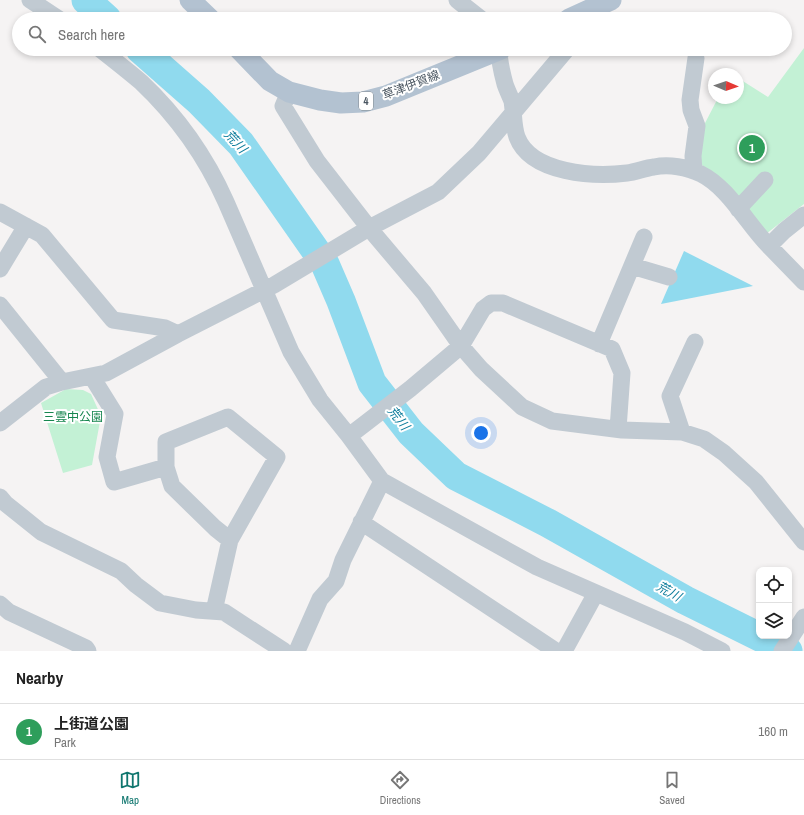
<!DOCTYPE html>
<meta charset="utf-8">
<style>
body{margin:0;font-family:"Archivo Narrow","Noto Sans JP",sans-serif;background:#f2f2f2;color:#222}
.controls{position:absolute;right:12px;bottom:12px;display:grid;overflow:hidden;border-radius:8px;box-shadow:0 2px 6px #0003}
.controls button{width:36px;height:36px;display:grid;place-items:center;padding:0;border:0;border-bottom:1px solid #e0e0e0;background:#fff;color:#222;font:20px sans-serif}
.compass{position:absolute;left:708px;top:68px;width:36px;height:36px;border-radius:50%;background:#fff;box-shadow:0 2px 6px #0003;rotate:92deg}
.you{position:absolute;left:481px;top:433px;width:14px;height:14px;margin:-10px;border:3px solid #fff;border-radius:50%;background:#1a73e8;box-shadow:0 0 0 6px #1a73e833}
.badge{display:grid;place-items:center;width:26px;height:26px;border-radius:50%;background:#0f766e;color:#fff;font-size:13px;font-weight:700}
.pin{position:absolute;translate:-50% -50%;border:2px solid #fff;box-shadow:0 1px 4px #0006}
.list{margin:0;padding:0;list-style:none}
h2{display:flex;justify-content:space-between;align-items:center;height:52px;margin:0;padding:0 16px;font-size:17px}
h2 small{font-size:13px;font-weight:400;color:#767676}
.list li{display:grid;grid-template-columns:26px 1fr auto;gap:12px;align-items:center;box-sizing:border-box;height:56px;padding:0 16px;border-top:1px solid #e0e0e0}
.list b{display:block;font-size:15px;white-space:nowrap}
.list p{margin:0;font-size:13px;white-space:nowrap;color:#767676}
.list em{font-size:13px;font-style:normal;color:#767676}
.icon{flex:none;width:22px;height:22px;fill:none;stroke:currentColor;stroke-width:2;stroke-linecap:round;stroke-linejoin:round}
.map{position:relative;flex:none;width:804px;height:651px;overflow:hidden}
.search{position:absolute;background:#fff;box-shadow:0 2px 6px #0003;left:12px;right:12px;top:12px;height:44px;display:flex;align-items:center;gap:10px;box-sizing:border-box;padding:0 14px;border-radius:22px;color:#767676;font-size:15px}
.sheet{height:108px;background:#fff}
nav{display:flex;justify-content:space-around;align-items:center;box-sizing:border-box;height:56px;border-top:1px solid #e0e0e0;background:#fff;font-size:11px;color:#767676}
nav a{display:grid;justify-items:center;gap:2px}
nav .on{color:#0f766e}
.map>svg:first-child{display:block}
.green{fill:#c3f1d5}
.water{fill:#90daee}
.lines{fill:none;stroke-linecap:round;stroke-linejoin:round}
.river{stroke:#90daee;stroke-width:29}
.minor{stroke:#c1cad2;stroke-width:17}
.major{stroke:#b3c2d1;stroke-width:21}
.labels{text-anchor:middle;stroke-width:4;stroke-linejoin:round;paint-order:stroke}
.shield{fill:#fff;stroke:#808990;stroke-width:1}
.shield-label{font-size:11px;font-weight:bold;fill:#4a5661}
.street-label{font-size:12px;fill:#4a5661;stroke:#fff}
.park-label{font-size:12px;fill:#17864f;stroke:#fff}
.water-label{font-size:13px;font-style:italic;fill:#0c7c9b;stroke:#fff}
</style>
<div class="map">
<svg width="804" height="651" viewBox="0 0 804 651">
<rect width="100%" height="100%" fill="#f5f3f3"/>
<path class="green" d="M804,48V204L766,234L702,165L700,156L703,127L718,98H738V78L768,97Z
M66,389L83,390L91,394L101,416L92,465L63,473L41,403Z"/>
<path class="water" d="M684,251L753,286L661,304Z"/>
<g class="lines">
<path class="river" d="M86,0L107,19
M140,49L199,101L241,144L325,264L341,301L372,383L411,433L456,476L548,523L685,600L788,651"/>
<path class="minor" d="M30,0L59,19
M457,0L481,19
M100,49C114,60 128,71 141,82C177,116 206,157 226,202L291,352L320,400L349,436L382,481L537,567L685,632L722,651
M499,49C499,61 502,73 505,84C507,90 510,96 512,101C514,113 513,126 517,137C531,174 595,177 627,173C636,172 645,168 654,167C669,164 687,167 701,174C728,187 748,225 769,246
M289,92L283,106L317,161L369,228L424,293L461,346L481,369L522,407L552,421L622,430L682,432L704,439L724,453L756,482L804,542
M694,171L693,156L697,126L691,110L690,100L696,58
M738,209L765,180
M0,212L42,235L113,320L165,328L178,334
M804,215L784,231L769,246L804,282
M632,266L669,277
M0,269L26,226
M0,305L62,382
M599,344L644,237
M92,377L115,414L107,457L114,482L166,467
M0,423L46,387L62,382L106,373L178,334L274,285L369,228L438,192L479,153L567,49
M682,432L670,396L695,342
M349,436L410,389L461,346L483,309L491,303H503L612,349L622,373L618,429
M0,497L5,503L41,532L121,571L136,585L160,603L196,610L224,612L284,651
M361,522L556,651
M0,604L9,612L86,648L88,651
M214,611L230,540L277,457L228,417L166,442V467L172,486L215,528L230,540
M297,651L320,599L336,581L343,560L382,481
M564,651L596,593
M782,651L804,617"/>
<path class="major" d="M190,0L210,19
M569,19L611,0
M239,49L270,81L289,92L320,100L341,103L363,102L386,96L501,49"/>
</g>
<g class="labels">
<rect class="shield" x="359" y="92" width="14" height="18" rx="3"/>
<g class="shield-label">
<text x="366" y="105">4</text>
</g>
<g class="street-label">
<text transform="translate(411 85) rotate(-21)" y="4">草津伊賀線</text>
</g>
<g class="park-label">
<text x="73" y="421">三雲中公園</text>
</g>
<g class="water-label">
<text transform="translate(236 141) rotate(47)" y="5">荒川</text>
<text transform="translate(399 418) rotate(52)" y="5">荒川</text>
<text transform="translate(669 591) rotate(29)" y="5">荒川</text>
</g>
</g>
</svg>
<div class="controls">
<button><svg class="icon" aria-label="locate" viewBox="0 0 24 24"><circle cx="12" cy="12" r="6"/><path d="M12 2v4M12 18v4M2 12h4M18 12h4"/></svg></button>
<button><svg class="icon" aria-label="layers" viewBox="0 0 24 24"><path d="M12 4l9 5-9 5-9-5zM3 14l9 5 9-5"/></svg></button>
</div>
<svg class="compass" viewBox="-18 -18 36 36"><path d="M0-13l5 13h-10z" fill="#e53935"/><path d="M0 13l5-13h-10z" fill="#767676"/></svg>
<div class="you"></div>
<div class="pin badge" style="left:752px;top:148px;background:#2e9e5b">1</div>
<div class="search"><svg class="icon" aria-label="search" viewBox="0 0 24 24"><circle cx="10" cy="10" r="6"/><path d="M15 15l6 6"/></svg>Search here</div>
</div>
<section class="sheet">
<h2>Nearby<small></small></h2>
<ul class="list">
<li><span class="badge" style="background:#2e9e5b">1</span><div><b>上街道公園</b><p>Park</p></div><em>160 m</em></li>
</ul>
</section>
<nav>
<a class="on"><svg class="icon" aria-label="map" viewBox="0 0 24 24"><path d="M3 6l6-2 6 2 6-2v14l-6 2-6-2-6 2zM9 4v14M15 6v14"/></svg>Map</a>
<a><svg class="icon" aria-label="directions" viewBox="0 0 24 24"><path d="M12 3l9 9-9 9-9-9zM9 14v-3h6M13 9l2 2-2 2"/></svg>Directions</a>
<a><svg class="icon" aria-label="saved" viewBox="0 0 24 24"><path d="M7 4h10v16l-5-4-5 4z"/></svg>Saved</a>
</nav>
